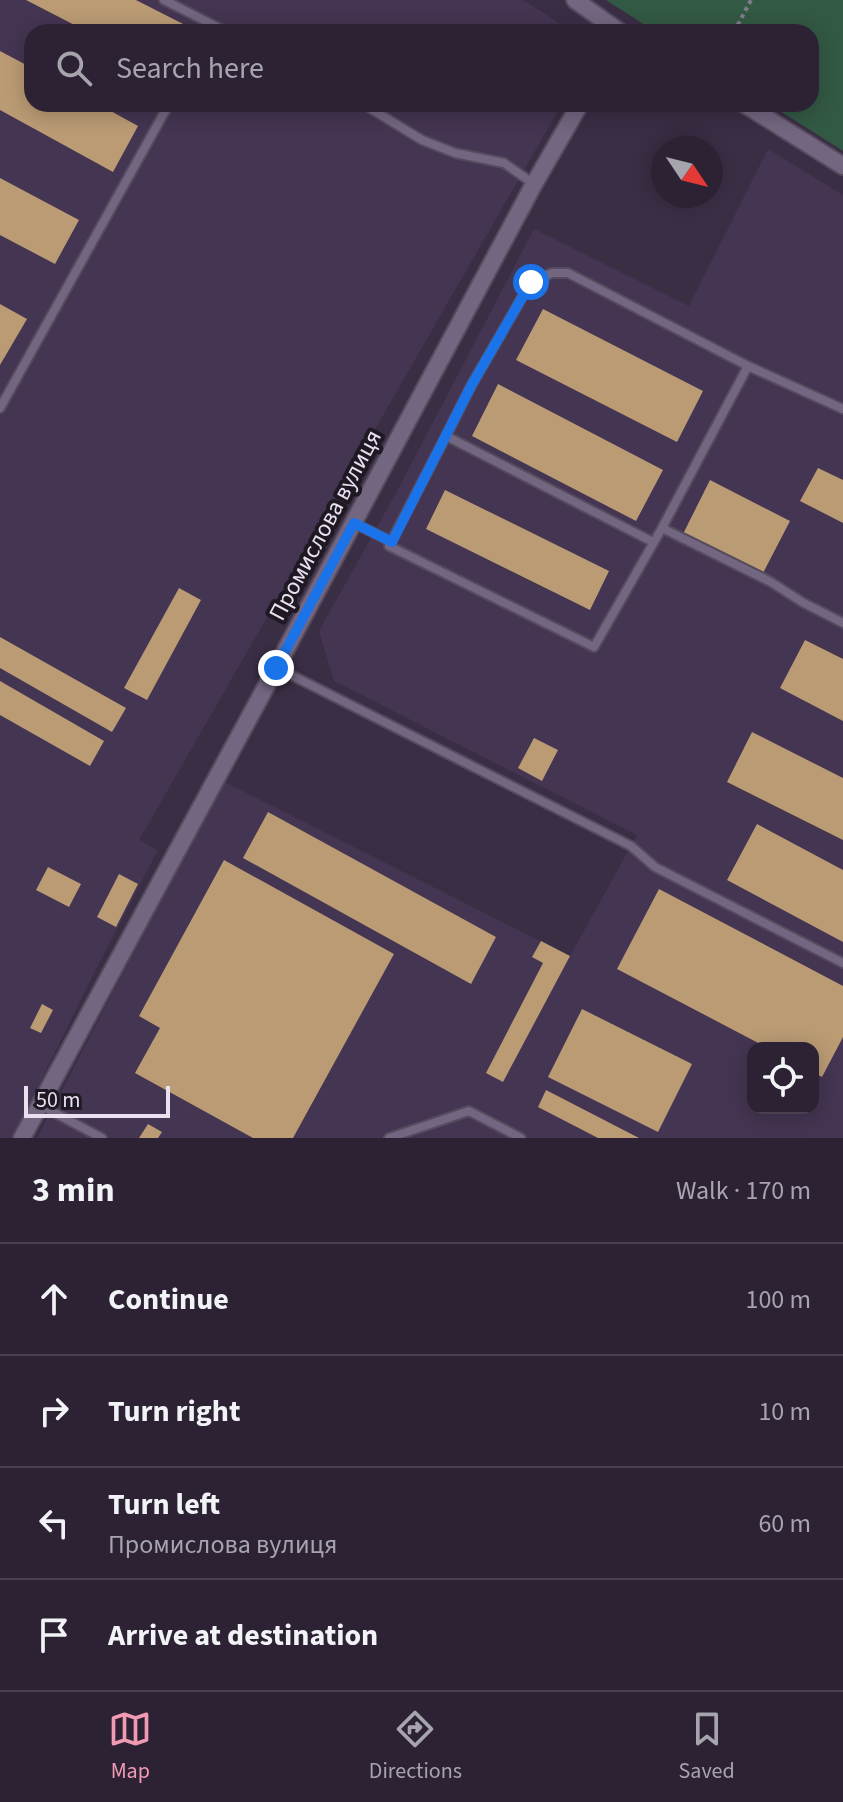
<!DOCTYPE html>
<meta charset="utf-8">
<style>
body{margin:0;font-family:"Source Sans 3",sans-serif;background:#382f40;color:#f1f3f6}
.controls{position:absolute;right:24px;bottom:24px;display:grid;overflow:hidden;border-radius:16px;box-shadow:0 4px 20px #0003}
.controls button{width:72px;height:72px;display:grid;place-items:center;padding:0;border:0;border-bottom:2px solid #483f4f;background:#2c2234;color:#f1f3f6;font:40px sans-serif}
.compass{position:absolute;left:651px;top:136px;width:72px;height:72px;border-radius:50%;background:#2c2234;box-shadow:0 4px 20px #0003;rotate:125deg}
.scale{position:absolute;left:24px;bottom:20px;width:146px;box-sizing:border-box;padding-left:8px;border:4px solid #e9e1f0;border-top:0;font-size:22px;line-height:28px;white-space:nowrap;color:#e9e1f0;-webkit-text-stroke:6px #1f1924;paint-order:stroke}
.stop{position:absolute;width:24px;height:24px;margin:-18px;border:6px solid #1a73e8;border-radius:50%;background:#fff}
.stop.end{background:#1a73e8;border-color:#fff;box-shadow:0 2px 8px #0008}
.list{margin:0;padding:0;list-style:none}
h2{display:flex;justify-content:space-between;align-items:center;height:104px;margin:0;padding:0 32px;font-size:34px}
h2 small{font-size:26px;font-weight:400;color:#a6a4ac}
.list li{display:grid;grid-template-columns:52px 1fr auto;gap:24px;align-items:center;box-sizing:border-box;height:112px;padding:0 32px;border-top:2px solid #483f4f}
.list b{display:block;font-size:30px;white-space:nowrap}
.list p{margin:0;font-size:26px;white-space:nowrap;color:#a6a4ac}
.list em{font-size:26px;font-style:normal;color:#a6a4ac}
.icon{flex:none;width:44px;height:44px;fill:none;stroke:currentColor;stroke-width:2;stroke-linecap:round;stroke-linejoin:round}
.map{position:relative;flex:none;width:843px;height:1138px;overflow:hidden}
.search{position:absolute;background:#2c2234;box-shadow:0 4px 20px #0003;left:24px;right:24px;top:24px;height:88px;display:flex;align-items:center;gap:20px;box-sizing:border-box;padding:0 28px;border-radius:24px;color:#a6a4ac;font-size:30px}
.sheet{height:552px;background:#2c2234}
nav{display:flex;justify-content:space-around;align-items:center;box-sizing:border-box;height:112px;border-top:2px solid #483f4f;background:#2c2234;font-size:22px;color:#a6a4ac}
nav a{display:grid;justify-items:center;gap:4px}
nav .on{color:#f19ab3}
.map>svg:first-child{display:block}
.built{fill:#443552;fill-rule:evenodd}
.green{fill:#325944}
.building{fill:#ba9b74}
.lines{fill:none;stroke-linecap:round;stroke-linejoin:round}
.lane-casing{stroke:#564b5e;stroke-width:12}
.street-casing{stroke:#564b5e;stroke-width:20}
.path{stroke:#847a8e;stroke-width:4;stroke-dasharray:4 4;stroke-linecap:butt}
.lane{stroke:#736680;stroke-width:8}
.street{stroke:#736680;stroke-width:16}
.route{stroke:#1a73e8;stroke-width:10}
.labels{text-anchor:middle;stroke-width:8;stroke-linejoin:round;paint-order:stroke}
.street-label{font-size:24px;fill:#e9e1f0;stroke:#1f1924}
</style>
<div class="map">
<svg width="843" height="1138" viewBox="0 0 843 1138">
<rect width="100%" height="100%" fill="#3a2e45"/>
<path class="built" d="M0,0H523L573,32H32V104H562L139,840L158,850L92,977L13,1138H0Z
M768,149L843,195V1138H37L223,781L570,956L637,835L334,681L319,631L396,493L534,229L689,306ZM753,1048H813V1108H753Z"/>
<path class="green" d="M606,0H843V151L769,104H811V32H656Z"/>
<path class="building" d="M26,0H136L187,26L184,32H88Z
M0,51L32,68V104H98L138,126L113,172L0,110Z
M0,178L79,220L55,264L0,235Z
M0,304L27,319L0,365Z
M543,309L703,391L677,442L516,360Z
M498,384L663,470L636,521L472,436Z
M818,468L843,480V523L800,501Z
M710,480L790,521L762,575L683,534Z
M445,490L609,571L590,610L426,529Z
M179,588L201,600L147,700L124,688Z
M0,637L126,708L112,732L0,668Z
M805,640L843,659V721L780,688Z
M0,681L104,741L90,766L0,715Z
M752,732L843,778V840L727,782Z
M534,738L558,750L542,781L518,768Z
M268,812L496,937L471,984L243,858Z
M757,824L843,870V942L727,880Z
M224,860L394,954L293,1138H253L135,1073L160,1028L139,1016Z
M48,867L81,884L69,907L36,890Z
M119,874L138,884L116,927L97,917Z
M659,889L843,986V1037L822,1077L813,1072V1048H768L617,969Z
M541,941L570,956L503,1082L486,1073L543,963L532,957Z
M42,1004L53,1010L41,1033L30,1028Z
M582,1009L692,1064L658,1132L548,1077Z
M546,1090L639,1138H598L538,1107Z
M148,1124L162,1132L158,1138H139Z"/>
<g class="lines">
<defs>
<path id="lane" d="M164,0L227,32
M363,104L422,140L455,153L504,163L534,184
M0,408L169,104
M843,409L748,366L662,528L771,582L802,602L843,623
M446,436L389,546L594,647L662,528
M354,523L392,542
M653,542L446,436L471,386L531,282L552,273H568L748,366
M277,668L631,846L655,867L843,963
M40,1105L102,1138
M389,1138L469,1111L521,1138"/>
<path id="street" d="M575,0L620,32
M744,104L843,166
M22,1138L276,668L534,184L580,104"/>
</defs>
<use href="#lane" class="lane-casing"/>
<use href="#street" class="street-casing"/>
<path class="path" d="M734,32L751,0"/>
<use href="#lane" class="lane"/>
<use href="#street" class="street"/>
</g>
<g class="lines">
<path class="route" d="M276,668L354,523L392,542L471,386L531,282"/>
</g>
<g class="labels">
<g class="street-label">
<text transform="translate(325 525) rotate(-62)" y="8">Промислова вулиця</text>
</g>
</g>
</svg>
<div class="controls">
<button><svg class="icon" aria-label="locate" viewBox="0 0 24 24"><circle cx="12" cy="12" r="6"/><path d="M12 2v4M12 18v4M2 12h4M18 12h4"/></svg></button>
</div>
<svg class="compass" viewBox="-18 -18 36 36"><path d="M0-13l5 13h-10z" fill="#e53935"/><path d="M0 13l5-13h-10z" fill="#a6a4ac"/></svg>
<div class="scale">50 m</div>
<div class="stop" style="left:531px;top:282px"></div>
<div class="stop end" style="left:276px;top:668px"></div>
<div class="search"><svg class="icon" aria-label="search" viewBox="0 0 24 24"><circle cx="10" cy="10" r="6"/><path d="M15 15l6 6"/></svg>Search here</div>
</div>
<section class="sheet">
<h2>3 min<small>Walk · 170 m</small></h2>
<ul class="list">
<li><svg class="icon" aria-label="ahead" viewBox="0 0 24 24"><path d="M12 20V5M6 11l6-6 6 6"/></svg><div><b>Continue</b></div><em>100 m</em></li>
<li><svg class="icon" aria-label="right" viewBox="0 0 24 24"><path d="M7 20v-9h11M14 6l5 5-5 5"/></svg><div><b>Turn right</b></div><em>10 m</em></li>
<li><svg class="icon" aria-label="left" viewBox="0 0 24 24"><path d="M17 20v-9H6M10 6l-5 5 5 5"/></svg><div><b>Turn left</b><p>Промислова вулиця</p></div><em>60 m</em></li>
<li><svg class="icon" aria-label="arrive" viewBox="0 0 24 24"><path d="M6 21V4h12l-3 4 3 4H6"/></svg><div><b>Arrive at destination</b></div></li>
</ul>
</section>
<nav>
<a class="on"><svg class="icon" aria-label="map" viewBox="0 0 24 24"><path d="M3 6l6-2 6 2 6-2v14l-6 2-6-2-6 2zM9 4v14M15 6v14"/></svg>Map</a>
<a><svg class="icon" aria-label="directions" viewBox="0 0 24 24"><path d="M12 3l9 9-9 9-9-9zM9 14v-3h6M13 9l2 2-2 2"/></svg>Directions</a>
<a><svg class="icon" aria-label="saved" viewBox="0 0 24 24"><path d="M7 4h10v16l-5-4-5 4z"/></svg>Saved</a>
</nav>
